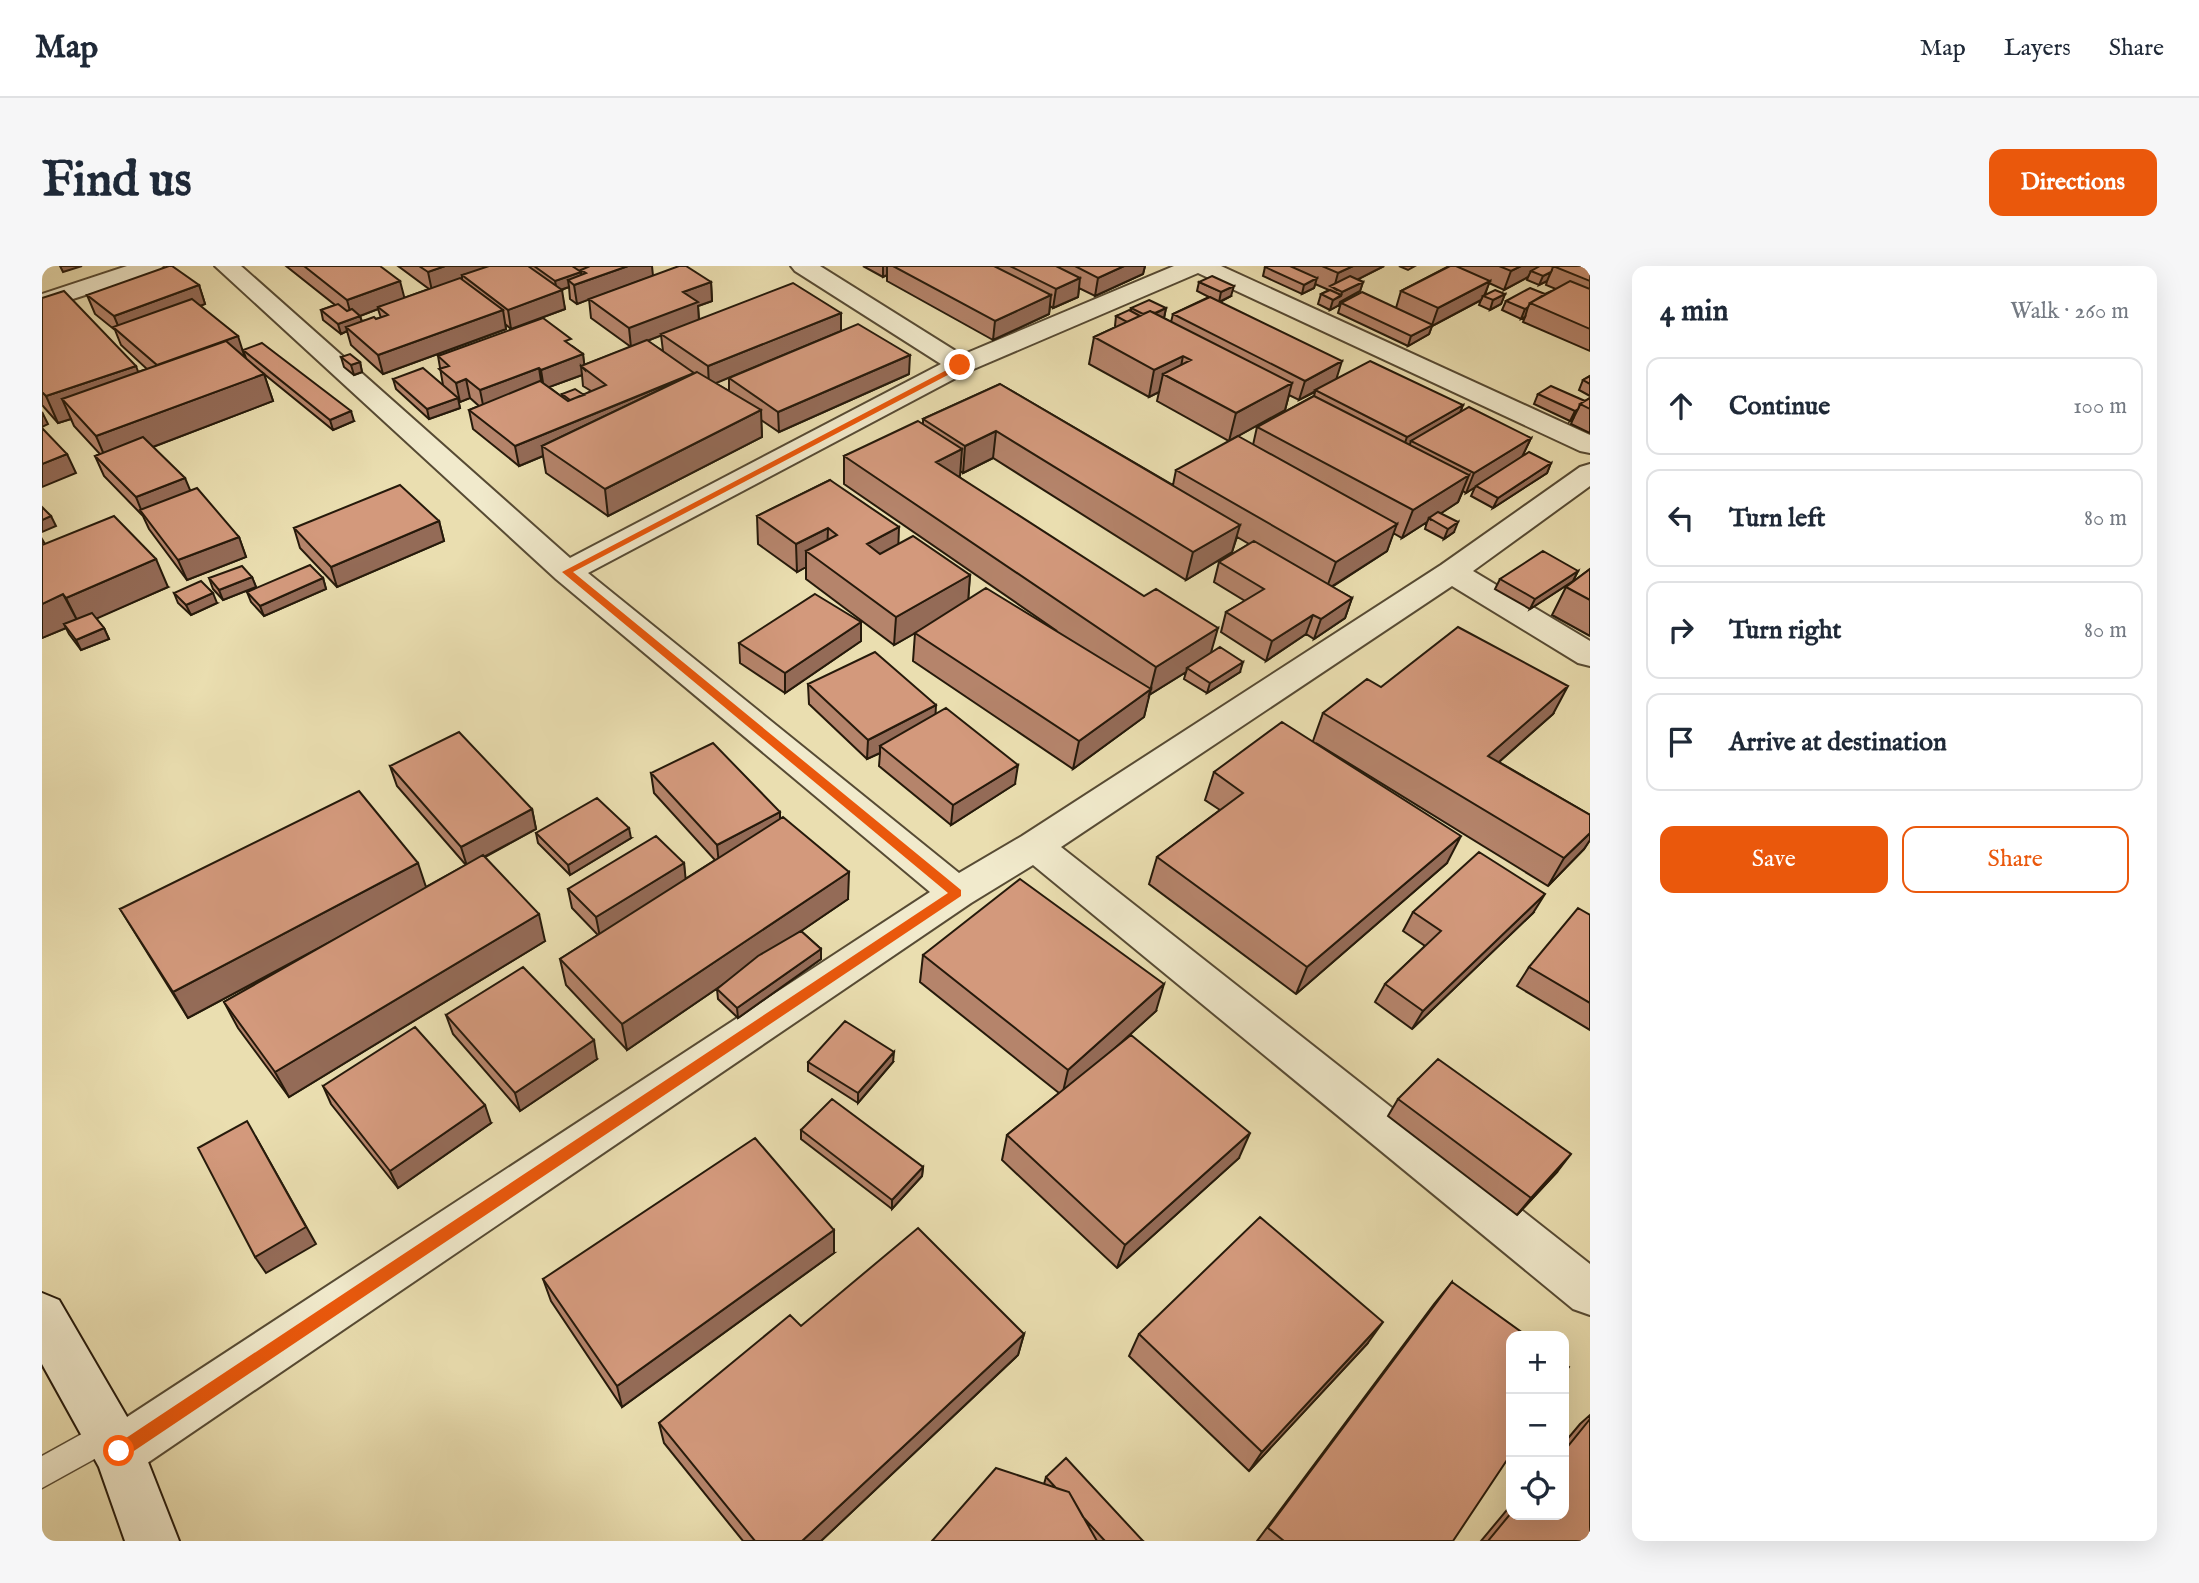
<!DOCTYPE html>
<meta charset="utf-8">
<style>
body{margin:0;font-family:"IM FELL English",serif;background:#f6f6f7;color:#1f2937}
.controls{position:absolute;right:21px;bottom:21px;display:grid;overflow:hidden;border-radius:14px;box-shadow:0 7px 28px #0002}
.controls button{width:63px;height:63px;display:grid;place-items:center;padding:0;border:0;border-bottom:2px solid #e0e1e3;background:#fff;color:#1f2937;font:35px sans-serif}
.stop{position:absolute;width:21px;height:21px;margin:-16px;border:5px solid #ea580c;border-radius:50%;background:#fff}
.stop.end{background:#ea580c;border-color:#fff;box-shadow:0 2px 7px #0008}
.list{margin:0;padding:0;list-style:none}
h2{display:flex;justify-content:space-between;align-items:center;height:91px;margin:0;padding:0 28px;font-size:30px}
h2 small{font-size:23px;font-weight:400;color:#747a83}
.list li{display:grid;grid-template-columns:46px 1fr auto;gap:21px;align-items:center;box-sizing:border-box;height:98px;margin:0 14px 14px;padding:0 14px;border:2px solid #e0e1e3;border-radius:14px}
.list b{display:block;font-size:26px;white-space:nowrap}
.list em{font-size:23px;font-style:normal;color:#747a83}
.actions{display:flex;gap:14px;padding:21px 28px}
.actions a{flex:1;padding:16px 0;border:2px solid #ea580c;border-radius:14px;text-align:center;font-size:24px;color:#ea580c}
.actions .main{background:#ea580c;color:#fff}
.icon{flex:none;width:38px;height:38px;fill:none;stroke:currentColor;stroke-width:2;stroke-linecap:round;stroke-linejoin:round}
.map{position:relative;flex:none;width:1548px;height:1275px;overflow:hidden;border-radius:14px}
header{display:flex;align-items:center;gap:42px;box-sizing:border-box;height:98px;padding:0 35px;background:#fff;border-bottom:2px solid #e0e1e3}
header strong{font-size:33px}
nav{display:flex;gap:38px;margin-inline-start:auto;font-size:24px}
.intro{display:flex;align-items:center;justify-content:space-between;box-sizing:border-box;height:168px;padding:0 42px}
h1{margin:0;font-size:49px}
.button{padding:18px 32px;border-radius:14px;background:#ea580c;color:#fff;font-size:24px;font-weight:700}
main{display:flex;gap:42px;padding:0 42px}
aside{flex:1;background:#fff;border-radius:14px;box-shadow:0 7px 28px #0002}
.map>svg:first-child{display:block}
.lines{fill:none;stroke-linecap:round;stroke-linejoin:round}
.lane-casing{stroke:#574b34;stroke-width:3}
.street-casing{stroke:#574b34;stroke-width:4}
.secondary-casing{stroke:#261a0b;stroke-width:4}
.lane{fill:#f1eacc;fill-rule:evenodd}
.street{fill:#f1eacc;fill-rule:evenodd}
.secondary{fill:#f1eacc;fill-rule:evenodd}
.wall{fill:#b5846b;stroke:#261a0b;stroke-width:2;fill-rule:evenodd}
.shaded-wall{fill:#946b57;stroke:#261a0b;stroke-width:2}
.building{fill:#d3997c;stroke:#261a0b;stroke-width:2}
.route{fill:#ea580c}
</style>
<header>
<strong>Map</strong>
<nav><a>Map</a><a>Layers</a><a>Share</a></nav>
</header>
<div class="intro"><h1>Find us</h1><a class="button">Directions</a></div>
<main>
<div class="map">
<svg width="1548" height="1275" viewBox="0 0 1548 1275">
<rect width="100%" height="100%" fill="#eadeb0"/>
<filter id="stains"><feTurbulence type="fractalNoise" baseFrequency=".00286" numOctaves="4"/><feColorMatrix values="0 0 0 0 .2 0 0 0 0 .09 0 0 0 0 .02 0 0 0 .5 -.17"/></filter>
<radialGradient id="worn" r=".72"><stop offset=".6" stop-color="#630" stop-opacity="0"/><stop offset="1" stop-color="#630" stop-opacity=".3"/></radialGradient>
<g class="lines">
<defs>
<path id="lane" d="M65,1154L76,1158L80,1169L76,1180L0,1222V1190Z"/>
<path id="street" d="M85,0H121L117,5L0,43V28Z
M173,0H199L528,292L899,98L753,5L749,0H778L920,89L1132,0H1179L1548,169V187L1538,185L1156,7L927,105L546,307L917,607L980,570L1399,299L1538,201L1548,198V220L1431,305L1548,375V400L1536,397L1410,320L1019,581L1548,998V1049L1531,1043L991,599L929,637L95,1204L77,1212L59,1204L51,1186L59,1168L888,626L514,313Z"/>
<path id="secondary" d="M0,1027L17,1034L95,1168L137,1275H83L57,1201L0,1098Z"/>
</defs>
<use href="#lane" class="lane-casing"/>
<use href="#street" class="street-casing"/>
<use href="#secondary" class="secondary-casing"/>
<use href="#lane" class="lane"/>
<use href="#street" class="street"/>
<use href="#secondary" class="secondary"/>
</g>
<path class="wall" d="M244,0H338L362,32L387,23L356,0H610V10L669,16L670,35L656,40L657,54L799,47V65L673,117L687,125V112L867,108L737,166L719,154L720,171L566,250L504,207L501,190L477,200L431,163L427,144L437,140L428,132L418,136L416,134L418,142L387,153L354,123L351,113L401,119L396,90L530,80L541,88L542,99L589,81L549,52L547,33L535,38L528,33L527,21L519,24L523,43L469,63L463,58L464,63L341,108L309,79L305,65L299,68L281,54L279,44L293,39ZM336,43L339,52L320,55L318,50ZM619,69L621,85L605,75ZM540,109L541,120L549,125L542,129L520,128L521,132L507,121Z
M821,0H1103L1101,8L1053,30L1037,22L1036,31L1011,42L1008,40L1007,48L951,74L845,15V9L841,11Z
M1224,0H1342L1316,13L1321,16L1318,25L1298,36L1297,39L1288,44L1276,38L1279,28L1287,24L1273,18L1272,22L1260,28L1221,10L1223,1Z
M1357,0H1373L1366,4Z
M1407,0H1548V85L1481,56L1483,51L1479,53L1460,44L1464,35L1503,28L1514,23L1504,19L1505,15L1497,19L1485,14L1486,11L1462,24L1447,17L1443,29L1463,28L1459,38L1448,44L1437,39L1439,34L1390,60L1387,68L1366,80L1296,47L1299,37L1354,42L1359,25Z
M1157,16L1189,30L1178,36L1295,113L1421,139L1418,147L1489,172L1480,191L1509,197L1505,207L1451,242L1429,230L1433,221L1424,227L1421,225L1416,236L1399,247L1412,266L1402,273L1383,263L1385,256L1360,272L1351,267L1345,285L1290,321L1310,332L1303,352L1272,373L1264,368L1224,395L1179,366L1184,346L1203,335L1172,316L1177,296L1207,278L1195,271L1190,286L1144,314L951,192L921,207L918,205L917,211L1198,406L1165,427L1142,413L1144,406L1107,429L1102,451L1031,503L871,395L873,367L852,379L764,313V301L755,306L716,278L715,250L788,214L856,278L928,309L926,334L1015,365L802,218V190L881,159V153L958,118L1131,219L1134,204L1211,179L1215,161L1272,130L1273,126L1257,134L1247,129L1243,144L1187,175L1115,135L1117,126L1107,131L1047,98L1052,71L1074,61L1073,60L1074,50L1089,45V42H1124L1122,52L1129,56L1131,48L1167,31L1155,25Z
M157,19L163,38L158,40L204,92L201,84L312,155L291,164L222,108L231,135L111,181L148,225L197,271L204,291L145,314L107,263L101,250L62,210L53,190L58,188L32,160L29,153L16,157L0,139V32L96,106L105,103L79,79L73,64L53,48L45,29Z
M299,91L318,96L320,106L312,109L302,101Z
M1548,110V130L1537,124L1541,114Z
M1496,128L1543,135L1548,132V167L1529,158L1531,153L1528,155L1492,138Z
M397,255L402,275L295,321L258,282L252,262Z
M0,273L3,278L126,321L54,352L62,362L67,373L39,384L27,368L24,362L0,372Z
M1548,303V370L1510,349L1524,321Z
M1536,305L1531,315L1488,343L1453,323L1458,313Z
M210,311L214,321L181,334L171,323L167,312Z
M281,312L284,323L222,350L209,336L205,326Z
M132,327L175,337L149,349L136,337Z
M819,356V375L743,427L698,397L697,377Z
M766,418L893,448L973,518L909,559L837,500L838,487L825,493L767,438Z
M1339,421L1511,448L1457,496L1548,549V574L1542,583L1506,620L1274,477L1405,597L1254,728L1107,618L1115,591L1178,544L1163,534L1172,506L1271,475L1281,447Z
M348,500L490,543L494,563L443,591L503,675L247,831L196,762L182,736L284,678L146,752L78,643L384,621L424,599L355,520Z
M609,507L738,553L806,633L759,665L779,683V693L696,752L676,733L675,723L680,719L585,784L524,719L518,693L556,669L530,642L526,623L642,597L643,613L673,594L612,527Z
M494,567L589,572L528,609L496,577Z
M1371,646L1491,647L1370,763L1333,736L1343,718L1383,680L1361,665Z
M1548,649V764L1475,720L1487,701Z
M881,689L1114,745L1077,778L1197,892L1075,1002L960,894L965,869L1017,827L878,716Z
M404,749L555,793L478,845L411,768Z
M766,796H851L816,837L766,805Z
M281,820L449,857L356,922L289,838Z
M1356,833L1515,906L1475,949L1346,850Z
M759,864L881,901L880,910L850,943L759,873Z
M792,987L580,1141L509,1035L501,1013Z
M1410,1016L1411,1275H1215L1392,1038Z
M759,1060L982,1068L976,1089L779,1275H701L622,1177L617,1157Z
M1097,1068L1325,1078L1207,1205L1087,1090Z
M1548,1149V1275H1439L1469,1239V1249H1522V1177L1538,1158Z
M1004,1211L1101,1275H890L1002,1218Z"/>
<path class="shaded-wall" d="M18,0H40L21,6Z
M403,0H444L445,4L420,9V14L390,25L386,6Z
M586,0H610L611,10L535,38L532,19Z
M841,0H845V9L841,11Z
M1082,0H1103L1101,8L1053,30L1056,12Z
M1311,0H1342L1295,24L1292,22L1296,7Z
M1479,0H1506L1489,5L1486,11L1462,24L1469,5Z
M539,6L540,16L526,14L527,21L515,25L513,15Z
M1509,6L1505,15L1497,19L1501,10Z
M1038,12L1036,31L1011,42L1014,23Z
M1275,12L1272,22L1260,28L1262,19Z
M358,15L363,34L336,41V43L310,53L305,34Z
M1448,15L1442,30H1441L1439,34L1390,60L1387,68L1366,80L1369,70L1390,59L1396,42Z
M669,16L670,35L656,40L657,55L589,81L587,62L641,26Z
M1321,16L1318,25L1298,36L1297,39L1288,44L1291,34L1299,30L1300,26Z
M157,19L163,38L81,69L79,67L72,50Z
M1192,20L1189,30L1177,36L1179,26Z
M520,24L523,43L469,63L466,44Z
M1463,28L1459,38L1448,44L1451,34Z
M1009,29L1007,48L951,74L953,55Z
M1486,41L1483,51L1479,53L1483,43Z
M1124,42L1122,52L1106,51Z
M461,44L464,63L341,108L336,89Z
M799,47V65L667,120L666,100Z
M318,50L321,60L304,61L305,65L299,68L296,58Z
M196,70L202,89L123,118L116,99Z
M541,88L543,104L539,100L540,109L502,123L499,104Z
M868,89L867,108L737,166L736,146Z
M1141,90L1136,116L1121,108L1117,126L1107,131L1112,104Z
M1300,95L1294,114L1257,134L1263,115Z
M318,96L320,106L312,109L309,99Z
M94,100L104,127L20,133L29,153L16,157L4,130Z
M497,102L500,121L442,144L438,124Z
M653,107L500,180L501,190L477,200L473,180Z
M222,108L231,135L66,198L54,170Z
M424,113L428,132L418,136L414,117Z
M1250,117L1243,144L1187,175L1194,147Z
M416,132L418,142L387,153L385,143Z
M1421,139L1413,159L1369,175L1365,187L1358,191L1365,171Z
M1536,143L1531,153L1528,155L1533,145Z
M719,144L720,171L566,250L563,223Z
M309,145L312,155L291,164L288,154Z
M0,146L6,158L0,161Z
M954,165L951,192L921,207L923,180Z
M1489,172L1480,191L1424,227L1432,207Z
M920,183L918,210L892,223L894,196Z
M25,188L34,207L0,221V198Z
M1509,197L1505,207L1451,242L1456,232Z
M1427,209L1416,236L1389,254L1387,252L1385,256L1360,272L1371,244Z
M143,212L151,231L100,246L94,231Z
M9,250L14,260L0,266V254Z
M397,255L402,275L295,321L289,301Z
M1416,256L1412,266L1402,273L1406,263Z
M1355,258L1345,285L1284,324L1294,296Z
M1198,259L1190,286L1144,314L1151,286Z
M857,261L856,289L824,306L825,278Z
M786,262L785,290L764,285V301L755,306L754,278Z
M197,271L204,291L145,314L136,294Z
M114,293L126,321L38,360L24,332Z
M1536,305L1531,315L1488,343L1493,333Z
M928,309L926,337L852,379L854,351Z
M210,311L214,321L181,334L177,324Z
M281,312L284,323L222,350L218,340Z
M171,327L175,337L149,349L144,339Z
M21,328L36,356L22,358L24,362L0,372V338Z
M1310,332L1303,352L1272,373L1279,353Z
M1271,349L1264,368L1224,395L1230,375Z
M819,356V375L743,427V407Z
M62,362L67,373L39,384L34,374Z
M1176,362L1168,390L1145,402L1144,406L1107,429L1114,401Z
M1201,396L1198,406L1165,427L1168,417Z
M1526,420L1511,448L1432,518L1446,490Z
M1109,423L1102,451L1031,503L1037,475Z
M894,439L893,459L838,480V487L825,493L826,474Z
M976,499L973,518L909,559L911,539Z
M490,543L494,563L425,600L419,581Z
M738,546V565L677,598L675,579Z
M587,562L589,572L528,609L526,599Z
M1548,567V574L1542,583L1506,620L1522,592Z
M1419,570L1405,597L1254,728L1265,701Z
M376,597L385,624L146,752L131,726Z
M642,597L644,616L558,671L554,651Z
M807,606L806,633L585,784L580,758Z
M1503,628L1491,647L1370,763L1381,745Z
M497,648L503,675L247,831L233,806Z
M779,683V693L696,752L695,742Z
M1122,718L1114,745L1020,830L1026,804Z
M552,774L555,793L478,845L473,827Z
M852,786L851,796L816,837V827Z
M443,839L449,857L356,922L348,905Z
M1208,867L1197,892L1075,1002L1083,979Z
M215,873L274,978L224,1007L213,991Z
M1529,888L1515,906L1475,949L1489,932Z
M881,901L880,910L850,943V934Z
M792,964V987L580,1141L575,1120Z
M1341,1056L1325,1078L1207,1205L1220,1186Z
M982,1068L976,1089L779,1275H760Z"/>
<path class="building" d="M127,0H130L157,19L72,50L45,29Z
M262,0H338L358,15L305,34Z
M377,0H403L386,6Z
M447,0H486L520,24L466,44L420,9Z
M492,0H530L539,6L513,15Z
M544,0H586L532,19L526,14L544,7L539,4L546,1Z
M637,0H644L669,16L641,26L656,36L587,62L547,33Z
M851,0H952L1009,29L953,55Z
M968,0H1014L1038,12L1014,23Z
M1033,0H1082L1056,12Z
M1224,0H1248L1275,12L1262,19L1223,1Z
M1280,0H1311L1296,7Z
M1408,0H1414L1448,15L1396,42L1359,25Z
M1457,0H1479L1469,5Z
M1498,0H1509L1511,1L1509,6L1501,10L1489,5Z
M1511,0H1548V15Z
M1170,10L1192,20L1179,26L1157,16Z
M1308,10L1321,16L1300,26L1288,20Z
M418,12L461,44L336,89L304,61L332,51L334,53L346,49L336,41Z
M1528,15L1548,23V63L1488,37Z
M751,17L799,47L666,100L619,68Z
M1488,22L1503,28L1488,37L1486,41L1483,43L1464,35Z
M1288,24L1299,29L1291,34L1279,28Z
M1453,24L1463,28L1451,34L1441,30Z
M22,25L94,100L4,130L0,126V32Z
M1320,26L1391,59L1369,70L1299,37Z
M1168,31L1300,95L1263,115L1131,48Z
M150,33L196,70L115,99L71,61Z
M1107,34L1124,42L1113,47L1108,45L1101,48L1089,42Z
M296,38L305,45L310,43L318,50L296,58L279,44Z
M1087,44L1098,50L1085,56L1074,50Z
M1108,45L1250,117L1194,147L1121,108L1149,94L1141,90L1112,104L1052,71Z
M501,52L529,73L523,75L541,88L499,104L497,102L438,124L424,113L414,117L397,103L407,100L396,90Z
M816,58L868,89L736,146L687,112Z
M605,74L652,107L473,180L427,144L498,115L526,135L564,119L539,100Z
M184,75L222,108L54,170L20,133Z
M220,77L309,145L288,154L201,84Z
M308,88L318,96L309,99L299,91Z
M1328,95L1421,139L1365,171L1273,124Z
M381,102L416,132L385,143L351,113Z
M655,106L719,144L563,223L500,180Z
M1548,110V118L1541,114Z
M958,118L1198,259L1151,286L954,165L923,180L881,153Z
M1509,120L1543,135L1538,138L1536,143L1533,145L1496,128Z
M533,123L542,129L528,134L520,128Z
M1272,130L1427,209L1371,244L1215,161Z
M1548,132V143L1538,138Z
M1427,141L1489,172L1432,207L1369,175Z
M876,155L920,183L894,196L1102,330L1114,323L1176,362L1114,401L802,190Z
M0,162L25,188L0,198Z
M1196,170L1355,258L1294,296L1134,204Z
M101,171L143,212L94,231L53,190Z
M1487,186L1509,197L1456,232L1434,220Z
M788,214L857,261L825,278L838,288L871,270L928,309L854,351L764,285L795,269L786,262L754,278L715,250Z
M358,219L397,255L289,301L252,262Z
M155,222L197,271L136,294L98,244Z
M0,241L9,250L0,254Z
M1396,246L1416,256L1406,263L1387,252Z
M72,250L114,293L24,332L21,328L0,338V279Z
M1212,275L1310,332L1279,353L1271,349L1230,375L1184,346L1222,323L1177,296Z
M1501,285L1536,305L1493,333L1458,313Z
M268,299L281,312L218,340L205,326Z
M200,300L210,311L177,324L167,312Z
M1548,303V334L1524,321Z
M159,315L171,327L144,339L132,327Z
M944,322L1109,423L1037,475L873,367Z
M773,328L819,356L743,407L697,377Z
M50,347L62,362L34,374L22,358Z
M1416,361L1526,420L1446,490L1548,549V567L1522,592L1281,447L1325,413L1339,421Z
M1178,381L1201,396L1168,417L1145,402Z
M833,386L894,439L826,474L766,418Z
M904,442L976,499L911,539L838,480Z
M1240,456L1419,570L1265,701L1115,591L1201,527L1172,506Z
M417,466L490,543L419,581L348,500Z
M671,477L738,546L675,579L609,507Z
M317,525L376,597L131,726L78,643Z
M555,532L587,562L526,599L494,567Z
M741,551L807,606L580,758L518,693Z
M614,570L642,597L554,651L526,623Z
M1437,586L1503,628L1381,745L1343,718L1399,665L1371,646Z
M441,589L497,648L233,806L182,736Z
M978,613L1122,718L1026,804L881,689Z
M1536,642L1548,649V737L1487,701Z
M759,665L779,683L695,742L675,723L716,690Z
M481,701L552,774L473,827L404,749Z
M803,755L852,786L816,827L766,796Z
M373,761L443,839L348,905L281,820Z
M1089,769L1208,867L1083,979L965,869Z
M1396,793L1529,888L1489,932L1356,833Z
M790,833L881,901L850,934L759,864Z
M205,855L264,961L213,991L156,882Z
M713,872L792,964L575,1120L501,1013Z
M1218,951L1341,1056L1220,1186L1097,1068Z
M876,962L982,1068L760,1275H713L617,1157L748,1049L759,1060Z
M1410,1016L1485,1070H1469V1188L1411,1275H1242L1226,1262Z
M1522,1097L1527,1101L1522,1108Z
M1548,1153V1275H1446L1469,1247V1249H1522V1185Z
M1024,1192L1101,1275H1063L1041,1251L1027,1226L1014,1222L1004,1211Z
M954,1202L1027,1226L1055,1275H890Z"/>
<path class="route" d="M918,97L921,101L531,306L919,624V630L83,1191L77,1193L72,1191L70,1185L72,1180L906,627L520,306Z"/>
<rect width="100%" height="100%" filter="url(#stains)"/>
<rect width="100%" height="100%" fill="url(#worn)"/>
</svg>
<div class="controls">
<button>+</button>
<button>−</button>
<button><svg class="icon" aria-label="locate" viewBox="0 0 24 24"><circle cx="12" cy="12" r="6"/><path d="M12 2v4M12 18v4M2 12h4M18 12h4"/></svg></button>
</div>
<div class="stop" style="left:77px;top:1185px"></div>
<div class="stop end" style="left:918px;top:99px"></div>
</div>
<aside>
<h2>4 min<small>Walk · 260 m</small></h2>
<ul class="list">
<li><svg class="icon" aria-label="ahead" viewBox="0 0 24 24"><path d="M12 20V5M6 11l6-6 6 6"/></svg><div><b>Continue</b></div><em>100 m</em></li>
<li><svg class="icon" aria-label="left" viewBox="0 0 24 24"><path d="M17 20v-9H6M10 6l-5 5 5 5"/></svg><div><b>Turn left</b></div><em>80 m</em></li>
<li><svg class="icon" aria-label="right" viewBox="0 0 24 24"><path d="M7 20v-9h11M14 6l5 5-5 5"/></svg><div><b>Turn right</b></div><em>80 m</em></li>
<li><svg class="icon" aria-label="arrive" viewBox="0 0 24 24"><path d="M6 21V4h12l-3 4 3 4H6"/></svg><div><b>Arrive at destination</b></div></li>
</ul>
<div class="actions"><a class="main">Save</a><a>Share</a></div>
</aside>
</main>
